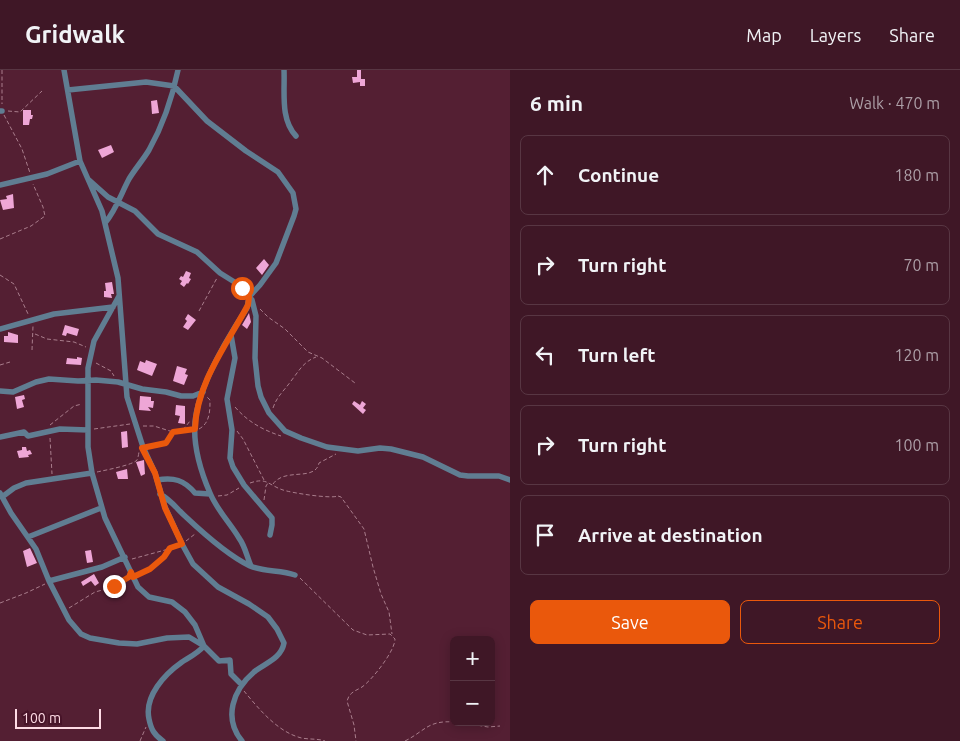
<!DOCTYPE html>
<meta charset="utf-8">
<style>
body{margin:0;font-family:Ubuntu,sans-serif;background:#46202e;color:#f1f3f6}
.controls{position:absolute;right:15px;bottom:15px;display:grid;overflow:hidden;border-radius:8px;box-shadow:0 2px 12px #0003}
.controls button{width:45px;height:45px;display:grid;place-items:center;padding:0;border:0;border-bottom:1px solid #583643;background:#3f1726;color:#f1f3f6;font:25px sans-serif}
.scale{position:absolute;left:15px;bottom:12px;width:86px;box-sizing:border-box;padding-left:5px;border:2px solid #fedbe5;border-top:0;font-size:14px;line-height:18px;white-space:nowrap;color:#fedbe5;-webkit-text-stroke:4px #481429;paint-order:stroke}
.stop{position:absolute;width:15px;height:15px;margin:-11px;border:4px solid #ea580c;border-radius:50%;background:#fff}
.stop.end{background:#ea580c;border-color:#fff;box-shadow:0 1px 5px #0008}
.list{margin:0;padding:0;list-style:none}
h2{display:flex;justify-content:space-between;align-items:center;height:65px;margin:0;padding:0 20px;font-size:21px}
h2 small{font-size:16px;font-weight:400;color:#ad9fa7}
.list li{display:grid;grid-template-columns:32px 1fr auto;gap:15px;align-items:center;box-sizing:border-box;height:80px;margin:0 10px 10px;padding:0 10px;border:1px solid #583643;border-radius:8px}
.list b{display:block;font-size:19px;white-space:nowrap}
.list em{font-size:16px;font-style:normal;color:#ad9fa7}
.actions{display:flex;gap:10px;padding:15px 20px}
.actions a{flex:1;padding:11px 0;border:1px solid #ea580c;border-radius:8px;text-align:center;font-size:18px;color:#ea580c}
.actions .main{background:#ea580c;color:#fff}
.icon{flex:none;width:28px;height:28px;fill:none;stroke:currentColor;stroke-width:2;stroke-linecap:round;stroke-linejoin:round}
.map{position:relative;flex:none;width:510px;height:671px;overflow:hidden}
header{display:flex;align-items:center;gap:30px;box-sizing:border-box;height:70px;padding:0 25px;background:#3f1726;border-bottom:1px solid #583643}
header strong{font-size:24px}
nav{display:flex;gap:28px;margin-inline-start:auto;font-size:18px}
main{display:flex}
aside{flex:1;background:#3f1726}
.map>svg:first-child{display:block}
.building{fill:#eea6d6}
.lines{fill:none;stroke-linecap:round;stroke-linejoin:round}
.path{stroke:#a97d8c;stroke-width:1;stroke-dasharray:4 2.5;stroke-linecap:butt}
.minor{stroke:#607d92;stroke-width:5.5}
.route{stroke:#ea580c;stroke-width:6}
</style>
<header>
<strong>Gridwalk</strong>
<nav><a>Map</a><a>Layers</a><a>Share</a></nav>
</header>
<main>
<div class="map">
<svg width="510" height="671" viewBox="0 0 510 671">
<rect width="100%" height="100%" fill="#541f33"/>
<path class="building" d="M357,0H361V9H365V16H360V12L353,13L352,7H357Z
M157,30L159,43L152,44L151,31Z
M23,40H31V45H33L32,49H30L29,55H23Z
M111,75L114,82L102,88L98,80Z
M13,124L14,138L3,140L0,130L7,129L6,126Z
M264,189L269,195L262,205L256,198Z
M186,201L191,203L189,208L191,209L188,214L187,213L184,217L180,214L182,211L179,209L181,206L183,207Z
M112,212L114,224H111L112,228L104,227V221H106L105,213Z
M249,243L251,252L247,259L242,255Z
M188,244L196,250L188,260L183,257L187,251L185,249Z
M65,255L79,259L77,266L67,263L66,266L62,265Z
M8,262L18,265V273L4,272V266H8Z
M77,287L82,288L81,295L66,294L67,288L77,289Z
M146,290L157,294L152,306L137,300L140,291L145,293Z
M177,296L187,299L185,304L188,305L184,315L173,311Z
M24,325L25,329L22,330L24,337L17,339L15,327Z
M140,326L151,327V331H154L153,338L148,337L151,341L139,340Z
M354,331L360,335L362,331L366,334L363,338L366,340L363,344L352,334Z
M176,335L185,336V354L178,353L180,346L175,345Z
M127,361L128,377L122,378L121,362Z
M22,377H26L27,381L30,380L32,384L28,385L29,387L19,388L17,381L22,380Z
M144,390L145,404L141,406L136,392Z
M127,399L128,409H118L116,402Z
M30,478L37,493L27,497L23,481Z
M91,480L93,492L87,493L85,481Z
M94,504L99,513L95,516L91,511L83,516L81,512Z"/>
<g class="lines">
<path class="path" d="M2,0V34
M8,41L20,42L42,21
M4,45L22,79L30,103
M0,169L31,156L45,146L43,137L33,114
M0,205L14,214L29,246
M260,239L268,247L285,259L308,282L322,288L355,313
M199,241L217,208
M35,264L47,269L74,272L86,277
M32,280L33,256
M96,293L111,301L114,306
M0,295L10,292
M235,337C248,352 263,360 281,366
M273,338C277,326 284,321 291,311C299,301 303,292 316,287
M50,355L74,336L82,334
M143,356H154L173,362L188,360
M94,359L130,354
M199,359C210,353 210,341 210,330L207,327
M183,360L190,351
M237,361L243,369L264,410
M50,368L52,404
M148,376L166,373L173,362
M97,402C106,400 133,395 137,390C138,388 139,383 139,381
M250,413C267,407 268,415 283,420C292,423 331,429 338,426L341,427L364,459L373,497L381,524L389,542L392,564
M273,414C285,397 315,412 319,393L336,384
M218,426L227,425L239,418
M264,430L266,416L268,413
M186,471L195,464
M132,489L176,477
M138,505L158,493L170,479
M300,508L353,560L367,565L390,564L395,569C395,581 372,610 362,617C357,620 353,621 349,626L347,631L354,655L356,671
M0,533L26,523L45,514
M69,538L95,522L110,518L127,508
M244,621C258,638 276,660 298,667C306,670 316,668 325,671
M459,652L488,657L500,656
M140,671L146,657
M405,671C425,661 428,650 454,652"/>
<path class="minor" d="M64,0L80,91L102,141L118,208L127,327L143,377L155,403L165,437L182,474L193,494L218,517L249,534L268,547L277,559L284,573C281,589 265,593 254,602C233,620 223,648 242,671
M284,0C285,22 280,49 296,66
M68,20L146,12L174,16L207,51L246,81L278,102L293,123L296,139L294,146L276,193L260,215L249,227L247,238C228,267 198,317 195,352C193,375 201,402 210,423C217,440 230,453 239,468C245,476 247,487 251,496
M0,41H2
M89,110L108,127L135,141L158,164L197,182L220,203L236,213L252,230L256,246L255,288L258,316L261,327L269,343L285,361L301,368L327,377L358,381L380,378L391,379L423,387L460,405L468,406H499L510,410
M0,115L47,104L80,91
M105,153C116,140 121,124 129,109C135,99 143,90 149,80C163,55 172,29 178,0
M119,226L94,271L88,298V377L92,403L105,448L138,517L149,527L172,532L185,542L195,555L204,576C198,583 190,587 182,592C165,604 144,626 149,649C151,659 154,665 163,671
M0,259L54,244L113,237
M231,265L235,288L227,329L232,360L230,388L233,397L244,415L272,448V455L270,465
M0,321L13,322L36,312L49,309L78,311L96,310L118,312L142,319L166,322L181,326H193L203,322
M0,367L24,362L28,366L60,359L88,360
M157,410C174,407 184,410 195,423L210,424
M0,423L11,443L36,479L49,511L69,550L81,564L90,568L119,573L137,574L167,568L189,567L204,576L219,591L230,590L231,604L242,615
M160,424C171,430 177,439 186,447C203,463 229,486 250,496C264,502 280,500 295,505
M2,427L14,418L26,413L92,403
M28,467L101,438
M49,511L102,497L125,487"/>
</g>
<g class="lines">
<path class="route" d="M114,516L129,507L131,502L133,507L150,499L164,487L170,478L182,474L165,438L155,403L142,378L166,373L173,362L195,359C196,314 227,274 248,235L249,227L242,218"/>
</g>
</svg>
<div class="controls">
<button>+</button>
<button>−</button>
</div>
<div class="scale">100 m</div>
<div class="stop" style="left:242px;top:218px"></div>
<div class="stop end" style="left:114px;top:516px"></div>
</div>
<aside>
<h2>6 min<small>Walk · 470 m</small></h2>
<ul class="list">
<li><svg class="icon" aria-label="ahead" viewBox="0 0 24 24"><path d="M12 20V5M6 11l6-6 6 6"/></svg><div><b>Continue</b></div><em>180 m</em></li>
<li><svg class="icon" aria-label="right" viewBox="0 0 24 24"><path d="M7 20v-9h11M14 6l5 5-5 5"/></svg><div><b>Turn right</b></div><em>70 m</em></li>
<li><svg class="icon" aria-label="left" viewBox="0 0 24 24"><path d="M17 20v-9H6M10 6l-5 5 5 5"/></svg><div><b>Turn left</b></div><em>120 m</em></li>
<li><svg class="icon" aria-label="right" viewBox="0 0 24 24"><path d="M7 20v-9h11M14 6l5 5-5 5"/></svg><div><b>Turn right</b></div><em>100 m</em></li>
<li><svg class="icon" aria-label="arrive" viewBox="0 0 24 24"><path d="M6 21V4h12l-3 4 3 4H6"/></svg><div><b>Arrive at destination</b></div></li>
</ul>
<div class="actions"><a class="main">Save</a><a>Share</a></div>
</aside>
</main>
